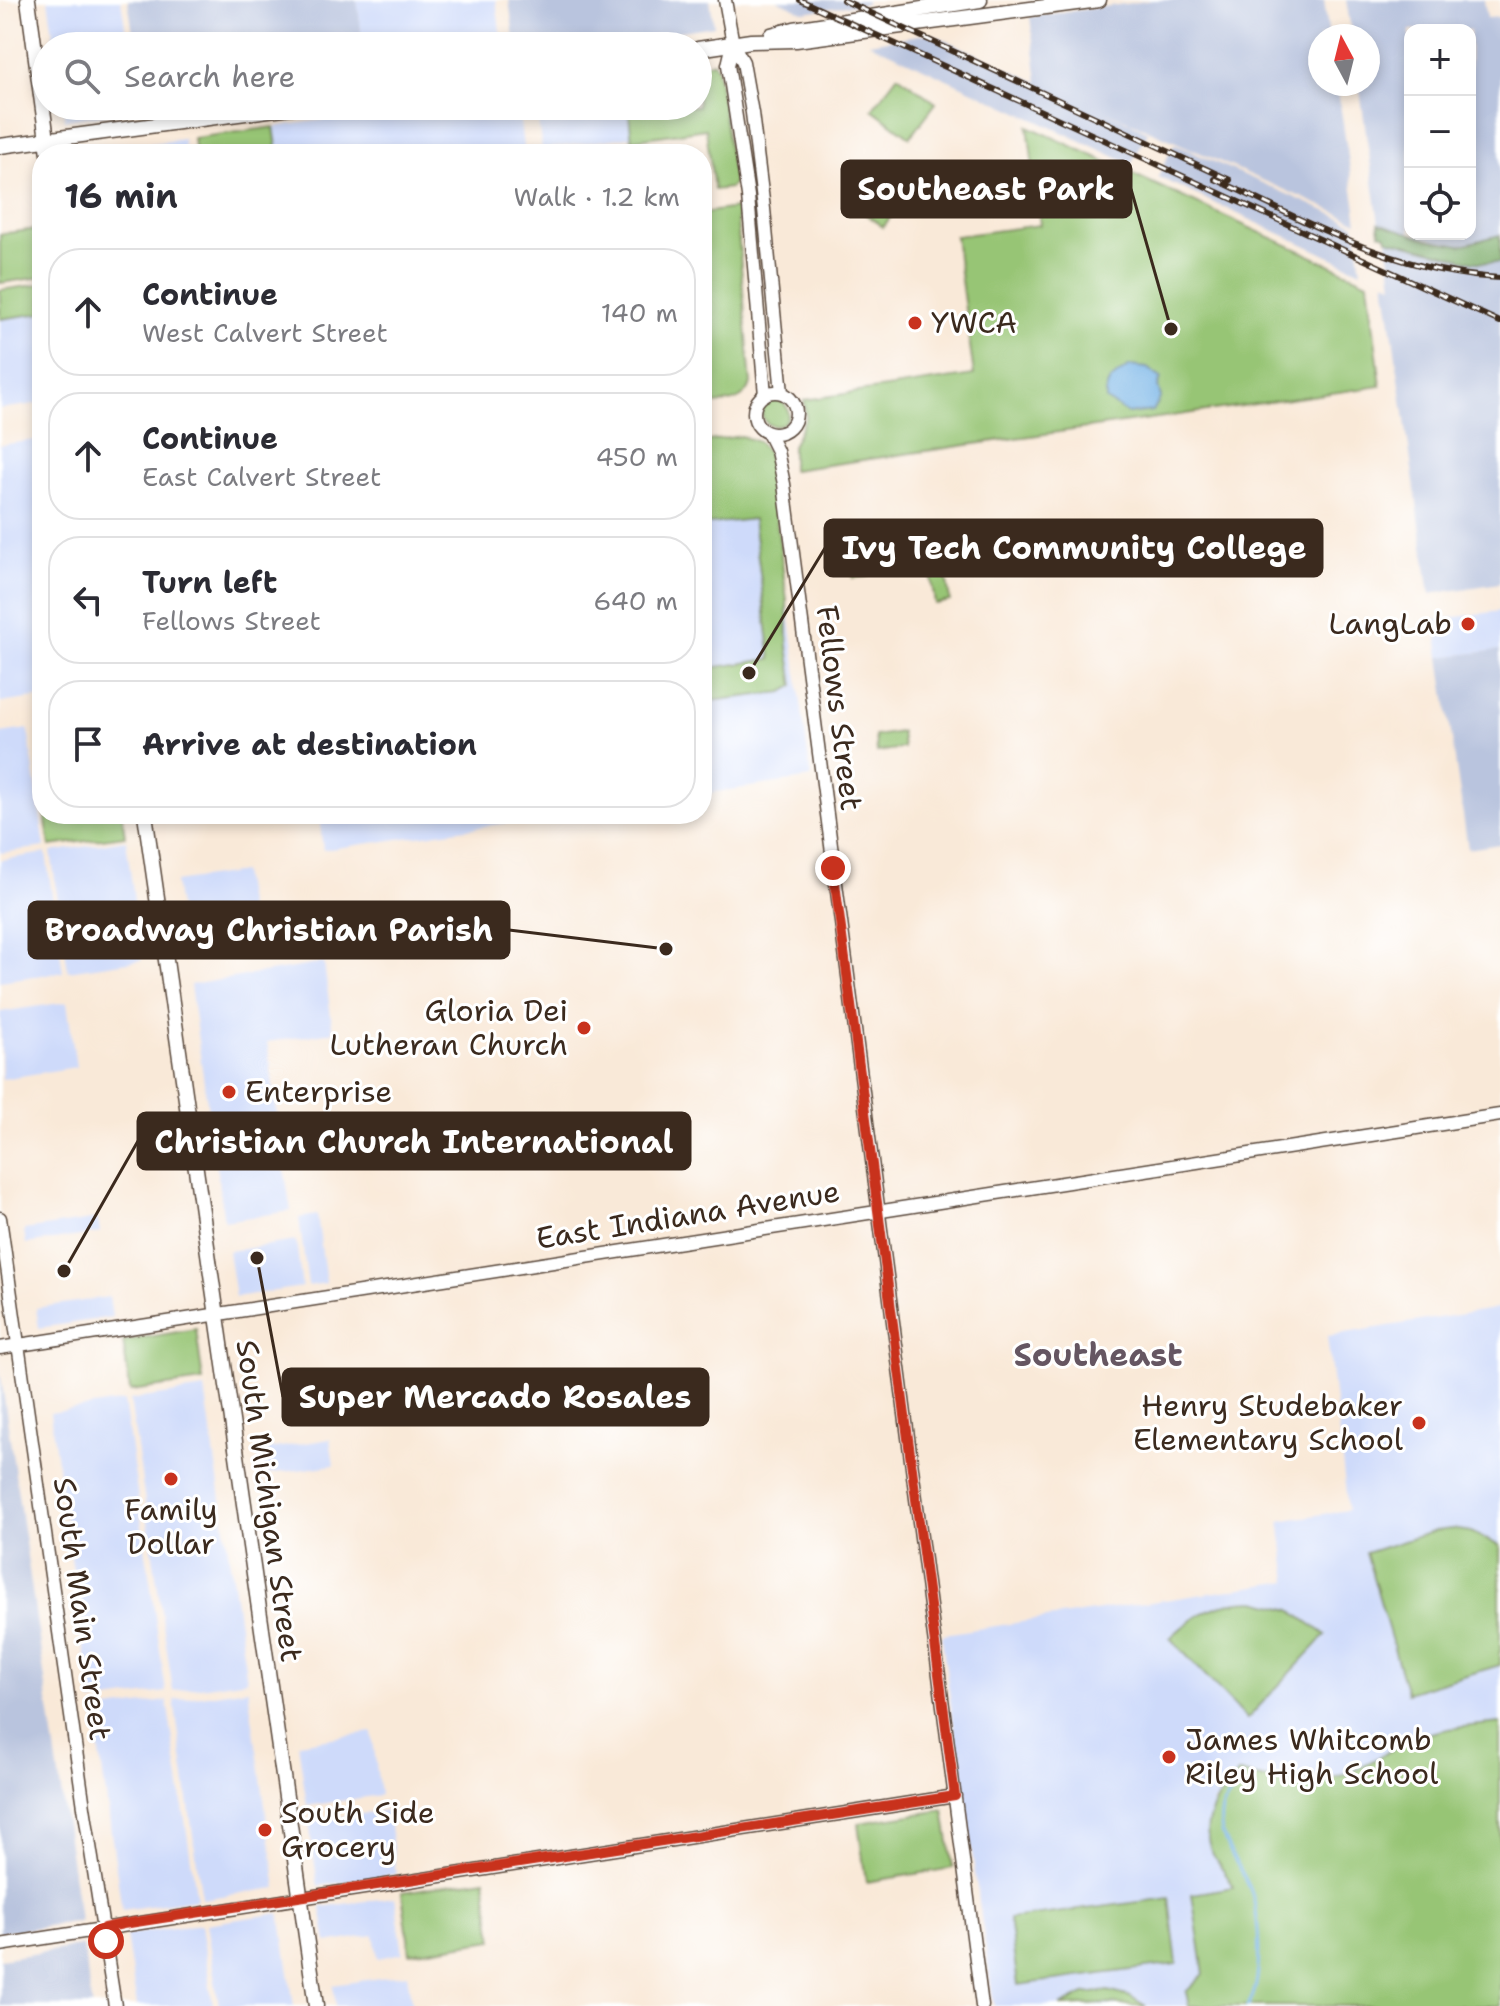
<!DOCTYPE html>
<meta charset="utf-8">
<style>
body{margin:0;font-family:"Shantell Sans",sans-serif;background:#f2f2f3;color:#2b2b33}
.controls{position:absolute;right:24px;top:24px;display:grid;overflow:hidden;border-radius:16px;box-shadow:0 4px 12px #0003}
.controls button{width:72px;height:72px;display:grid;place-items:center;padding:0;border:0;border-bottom:2px solid #e1e1e2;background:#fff;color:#2b2b33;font:40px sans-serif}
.compass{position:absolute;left:1308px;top:24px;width:72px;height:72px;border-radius:50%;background:#fff;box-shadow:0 4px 12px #0003;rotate:353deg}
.stop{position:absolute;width:24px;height:24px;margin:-18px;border:6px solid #c8321e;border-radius:50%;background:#fff}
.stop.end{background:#c8321e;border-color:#fff;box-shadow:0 2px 8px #0008}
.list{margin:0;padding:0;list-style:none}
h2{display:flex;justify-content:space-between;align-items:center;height:104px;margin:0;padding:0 32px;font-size:34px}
h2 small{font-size:26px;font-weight:400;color:#7c7c81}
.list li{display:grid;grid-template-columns:52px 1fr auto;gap:24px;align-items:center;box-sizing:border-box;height:128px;margin:0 16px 16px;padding:0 16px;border:2px solid #e1e1e2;border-radius:32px}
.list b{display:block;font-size:30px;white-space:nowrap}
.list p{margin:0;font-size:26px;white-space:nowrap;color:#7c7c81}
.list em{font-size:26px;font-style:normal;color:#7c7c81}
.icon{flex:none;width:44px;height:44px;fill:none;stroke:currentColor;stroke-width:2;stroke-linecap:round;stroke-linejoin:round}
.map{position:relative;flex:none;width:1500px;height:2006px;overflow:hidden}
.search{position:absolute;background:#fff;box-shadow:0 4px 12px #0003;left:32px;top:32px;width:680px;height:88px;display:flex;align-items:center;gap:20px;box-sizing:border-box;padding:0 28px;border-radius:44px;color:#7c7c81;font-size:30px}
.panel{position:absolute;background:#fff;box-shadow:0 4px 12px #0003;left:32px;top:144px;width:680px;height:680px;border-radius:32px}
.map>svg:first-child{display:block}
.built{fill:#cedafa}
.industrial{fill:#b9c4de}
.green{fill:#97c574;stroke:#697849;stroke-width:2}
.forest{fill:#79aa66;stroke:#5a6a42;stroke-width:2}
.water{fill:#71b1e5;stroke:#566e82;stroke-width:2}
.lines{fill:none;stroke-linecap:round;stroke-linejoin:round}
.stream{stroke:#71b1e5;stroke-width:3}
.secondary-casing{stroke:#58473a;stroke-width:15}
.primary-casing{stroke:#58473a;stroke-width:17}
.secondary{stroke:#fff;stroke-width:12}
.primary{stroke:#fff;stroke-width:14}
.rail-casing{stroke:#3b2a1e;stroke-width:6}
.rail{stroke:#fff;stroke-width:3;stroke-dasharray:9;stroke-linecap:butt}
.route{stroke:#c8321e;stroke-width:10}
.poi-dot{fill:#c8321e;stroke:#fff;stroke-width:3}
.labels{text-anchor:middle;stroke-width:6;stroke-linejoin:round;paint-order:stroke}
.poi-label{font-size:30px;fill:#3b2a1e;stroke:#fff;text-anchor:start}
.street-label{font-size:30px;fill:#3b2a1e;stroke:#fff}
.neighbourhood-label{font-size:32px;font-weight:bold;fill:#655662;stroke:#fff}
.leader{fill:none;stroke:#3b2a1e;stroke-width:3}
.callout-dot{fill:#3b2a1e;stroke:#fff;stroke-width:3}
.callout{fill:#3b2a1e;stroke:#3b2a1e;stroke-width:3}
.callout-label{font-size:32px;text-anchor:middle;font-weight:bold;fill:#fff}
</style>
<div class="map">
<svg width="1500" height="2006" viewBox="0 0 1500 2006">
<rect width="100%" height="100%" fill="#fff"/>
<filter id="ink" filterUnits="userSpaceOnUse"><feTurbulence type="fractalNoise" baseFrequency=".0125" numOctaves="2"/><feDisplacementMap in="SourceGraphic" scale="16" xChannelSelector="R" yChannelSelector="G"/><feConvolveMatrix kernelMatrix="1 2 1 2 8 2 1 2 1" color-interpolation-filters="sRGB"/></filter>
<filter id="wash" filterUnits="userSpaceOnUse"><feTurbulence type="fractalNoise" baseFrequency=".006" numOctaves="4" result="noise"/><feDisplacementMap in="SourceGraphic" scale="32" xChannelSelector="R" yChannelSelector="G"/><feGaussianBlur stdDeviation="1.8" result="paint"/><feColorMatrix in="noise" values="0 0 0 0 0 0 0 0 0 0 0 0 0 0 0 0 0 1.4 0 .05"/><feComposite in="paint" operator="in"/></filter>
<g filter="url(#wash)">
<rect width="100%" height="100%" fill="#f9e9d8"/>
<path class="built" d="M48,0H121L128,46H55Z
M357,0H496L502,46H363Z
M713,62L717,68L727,123L542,149L536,106H698V65Z
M63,106H136L137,110L65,120Z
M418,106H518L524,154H278L274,127Z
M183,139L185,154H82Z
M42,313V403L0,409V319Z
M741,436L759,442L768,454L811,778L702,794V442Z
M42,439V697L0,703V445Z
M1500,611V650L1440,657L1435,620Z
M28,729L45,847L0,853V733Z
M319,814H567L323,850Z
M126,840L142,960L68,971L51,852Z
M46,853L63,972L0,981V860Z
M242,872L253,943L186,952L175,882Z
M324,963L333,1032L267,1042L278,1120L211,1131L190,985Z
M67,1002L76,1067L2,1079L0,1012Z
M280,1141L291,1211L224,1221L214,1151Z
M317,1215L326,1283L308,1286L299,1218Z
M98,1219L100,1233L26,1244L24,1230Z
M296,1241L302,1287L235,1297L228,1251Z
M109,1297L112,1317L39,1328L36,1308Z
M1500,1308V1723L1438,1731L1420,1737L1352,1771L1324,1780L1280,1781L1239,1773L1214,1803L1210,1817L1208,1840L1211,1851L1235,1887L1192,1894L1204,1974L1187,1992L1189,2006H994L951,1706L942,1638L944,1634L1288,1581L1280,1521L1348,1510L1327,1336Z
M205,1389L247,1680L173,1691L130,1400Z
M124,1401L166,1692L92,1702L50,1413Z
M330,1439L334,1465L261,1475L257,1451Z
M248,1689L277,1888L202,1899L174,1700Z
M167,1701L197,1899L122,1910L94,1711Z
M372,1732L380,1795L307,1806L298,1743Z
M388,1810L396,1874L318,1886L309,1822Z
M395,1897L403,1953L378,1958L374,1935L327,1943L321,1907Z
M280,1913L294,2006H219L206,1924Z
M201,1924L213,2006H137L126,1935Z
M407,1974L412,2006H336L333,1985Z"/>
<path class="industrial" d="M128,0H357L363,46H135Z
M509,0H710L714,26L587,46H515Z
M777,0H866V3L804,12Z
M1153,0H1324L1329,36H1320V84H1337L1358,222L1100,109L1148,132L1131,164L869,43L931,33L1038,82L1030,17Z
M1346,0H1484L1487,18L1500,17V235L1461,245L1412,234H1470V30H1410V233L1379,223L1359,84H1368V36H1352Z
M1174,144L1355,224L1361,271L1158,177Z
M1387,239L1474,262L1500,263V583L1430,594L1385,281L1393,284Z
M1500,650V844L1468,849L1440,657Z
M0,1370L80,1921L0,1933Z
M83,1946L92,2006H0V1959Z"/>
<path class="green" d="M713,62L717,68L734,182L730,188L714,190L706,129L632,140L628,106H698V65Z
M898,75L936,103L910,137L872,109Z
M1028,126L1368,282L1381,386L792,470V446L806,417L804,400L974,375L955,236L1040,225Z
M274,127L278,154H195L193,138Z
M899,168L917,182L883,227L844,198L856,181L878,197Z
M736,208L751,384C744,405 721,403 702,405V213Z
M38,229L42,277L0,283V234Z
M42,284V313L0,319V290Z
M762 413a13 13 0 1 1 26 0a13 13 0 1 1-26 0Z
M741,436L759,442L768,454L787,600L788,647L794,686L783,692L702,702V669L771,659L753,519L702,525V442Z
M864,549L868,576L853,578L849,551Z
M945,569L950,601L935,604L930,571Z
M901,732L903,748L877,752L875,736Z
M45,814H122L125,836L50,846Z
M196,1329L203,1381L130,1391L123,1341Z
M1452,1529L1471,1532L1500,1546V1665L1407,1693L1366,1553L1435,1531Z
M1256,1601L1291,1610L1326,1635L1247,1719L1170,1638C1199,1611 1216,1602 1256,1601Z
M1500,1723V2006H1189L1186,1992L1204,1974L1192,1894L1234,1887C1227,1874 1215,1862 1210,1848C1200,1819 1220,1793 1239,1773C1271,1781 1311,1788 1343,1775C1370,1765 1393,1746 1421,1736C1446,1727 1474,1726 1500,1723Z
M944,1810L953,1868L866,1882L858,1823Z
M485,1879L493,1940L410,1953L402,1892Z
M1169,1898L1177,1964L1018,1985L1009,1919Z
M1108,1991L1131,1997L1146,2006L1107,2004L1061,2006L1084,1994Z"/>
<path class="forest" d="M1379,223L1427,239L1461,245L1500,235V263L1474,262L1387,239L1386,235L1380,233Z"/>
<path class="water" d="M1130,366L1147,368L1161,378L1158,387L1161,397L1153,411L1128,414L1106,400C1104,379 1116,376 1130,366Z"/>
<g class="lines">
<path class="stream" d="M1243,1780C1236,1788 1224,1800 1222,1810C1214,1839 1242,1866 1251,1891C1260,1914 1264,1986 1247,2006"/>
</g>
</g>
<g filter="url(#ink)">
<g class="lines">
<defs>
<path id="secondary" d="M725,0L733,44L743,62L752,113L764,209L782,393
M733,44L728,65L748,196L765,395
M754 413a21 21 0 1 1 42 0a21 21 0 1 1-42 0Z
M768,433L777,451L784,484L982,2006
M0,1218L84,1807L115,2006
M0,1348L1500,1115
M0,1945L955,1796"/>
<path id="primary" d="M28,0L49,154
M771,35L794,29L980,0
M698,49L751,41L796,40L1099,0
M0,146L298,106
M145,814L316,2006"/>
</defs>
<use href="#secondary" class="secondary-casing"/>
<use href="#primary" class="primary-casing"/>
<use href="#secondary" class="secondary"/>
<use href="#primary" class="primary"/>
<defs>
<path id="rail" d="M800,0L1500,322
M843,0L1230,180
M1215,179C1306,221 1398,274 1500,278"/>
</defs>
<use href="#rail" class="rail-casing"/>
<use href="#rail" class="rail"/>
</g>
</g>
<g class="lines" filter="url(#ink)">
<path class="route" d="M106,1941L104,1928L123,1924L955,1796L833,868"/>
</g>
<g class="poi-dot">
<circle cx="915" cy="323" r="8"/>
<circle cx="1468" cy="624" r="8"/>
<circle cx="584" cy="1028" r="8"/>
<circle cx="229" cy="1092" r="8"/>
<circle cx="1419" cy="1423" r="8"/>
<circle cx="171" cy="1479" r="8"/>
<circle cx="1169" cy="1757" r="8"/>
<circle cx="265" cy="1830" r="8"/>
</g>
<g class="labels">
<g class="poi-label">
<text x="931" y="333">YWCA</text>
<text x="1452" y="634" text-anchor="end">LangLab</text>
<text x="568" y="1021" text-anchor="end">Gloria Dei<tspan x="568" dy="34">Lutheran Church</tspan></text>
<text x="245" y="1102">Enterprise</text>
<text x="1403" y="1416" text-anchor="end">Henry Studebaker<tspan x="1403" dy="34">Elementary School</tspan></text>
<text x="171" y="1520" text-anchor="middle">Family<tspan x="171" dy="34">Dollar</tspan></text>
<text x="1185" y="1750">James Whitcomb<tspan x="1185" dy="34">Riley High School</tspan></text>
<text x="281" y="1823">South Side<tspan x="281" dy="34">Grocery</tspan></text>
</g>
<g class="street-label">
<text transform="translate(839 708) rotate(83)" y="10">Fellows Street</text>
<text transform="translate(688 1215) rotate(-9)" y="10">East Indiana Avenue</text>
<text transform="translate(269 1501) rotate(82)" y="10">South Michigan Street</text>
<text transform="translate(82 1609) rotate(82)" y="10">South Main Street</text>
</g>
<g class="neighbourhood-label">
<text x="1098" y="1366">Southeast</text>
</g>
</g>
<path class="leader" d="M1171 329L1131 189M749 673L825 548M666 949L509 930M64 1271L138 1141M257 1258L283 1397"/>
<g class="callout-dot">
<circle cx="1171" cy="329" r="8"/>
<circle cx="749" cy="673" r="8"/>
<circle cx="666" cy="949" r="8"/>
<circle cx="64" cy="1271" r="8"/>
<circle cx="257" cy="1258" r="8"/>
</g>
<g class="callout">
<rect x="842" y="161" width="289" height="56" rx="8"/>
<rect x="825" y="520" width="497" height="56" rx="8"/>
<rect x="29" y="902" width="480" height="56" rx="8"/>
<rect x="138" y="1113" width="552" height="56" rx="8"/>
<rect x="283" y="1369" width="425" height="56" rx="8"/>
</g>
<g class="callout-label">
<text x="986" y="200">Southeast Park</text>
<text x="1074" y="559">Ivy Tech Community College</text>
<text x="269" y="941">Broadway Christian Parish</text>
<text x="414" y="1153">Christian Church International</text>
<text x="495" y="1408">Super Mercado Rosales</text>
</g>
</svg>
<div class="controls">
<button>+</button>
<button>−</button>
<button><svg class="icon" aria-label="locate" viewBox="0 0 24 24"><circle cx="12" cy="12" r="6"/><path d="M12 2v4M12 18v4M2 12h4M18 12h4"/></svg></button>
</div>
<svg class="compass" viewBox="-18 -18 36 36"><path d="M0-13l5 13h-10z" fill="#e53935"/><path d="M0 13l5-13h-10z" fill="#7c7c81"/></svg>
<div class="stop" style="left:106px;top:1941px"></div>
<div class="stop end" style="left:833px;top:868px"></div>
<div class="search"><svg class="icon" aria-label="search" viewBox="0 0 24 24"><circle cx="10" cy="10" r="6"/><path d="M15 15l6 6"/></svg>Search here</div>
<section class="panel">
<h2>16 min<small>Walk · 1.2 km</small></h2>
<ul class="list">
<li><svg class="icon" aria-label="ahead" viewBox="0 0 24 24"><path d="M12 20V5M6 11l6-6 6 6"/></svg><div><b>Continue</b><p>West Calvert Street</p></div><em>140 m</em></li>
<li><svg class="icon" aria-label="ahead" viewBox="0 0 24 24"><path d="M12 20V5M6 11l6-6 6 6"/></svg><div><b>Continue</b><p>East Calvert Street</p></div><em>450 m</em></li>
<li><svg class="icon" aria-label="left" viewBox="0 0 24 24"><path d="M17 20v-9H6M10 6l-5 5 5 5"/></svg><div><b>Turn left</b><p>Fellows Street</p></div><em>640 m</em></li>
<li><svg class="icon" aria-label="arrive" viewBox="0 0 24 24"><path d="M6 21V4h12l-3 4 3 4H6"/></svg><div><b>Arrive at destination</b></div></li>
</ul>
</section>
</div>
